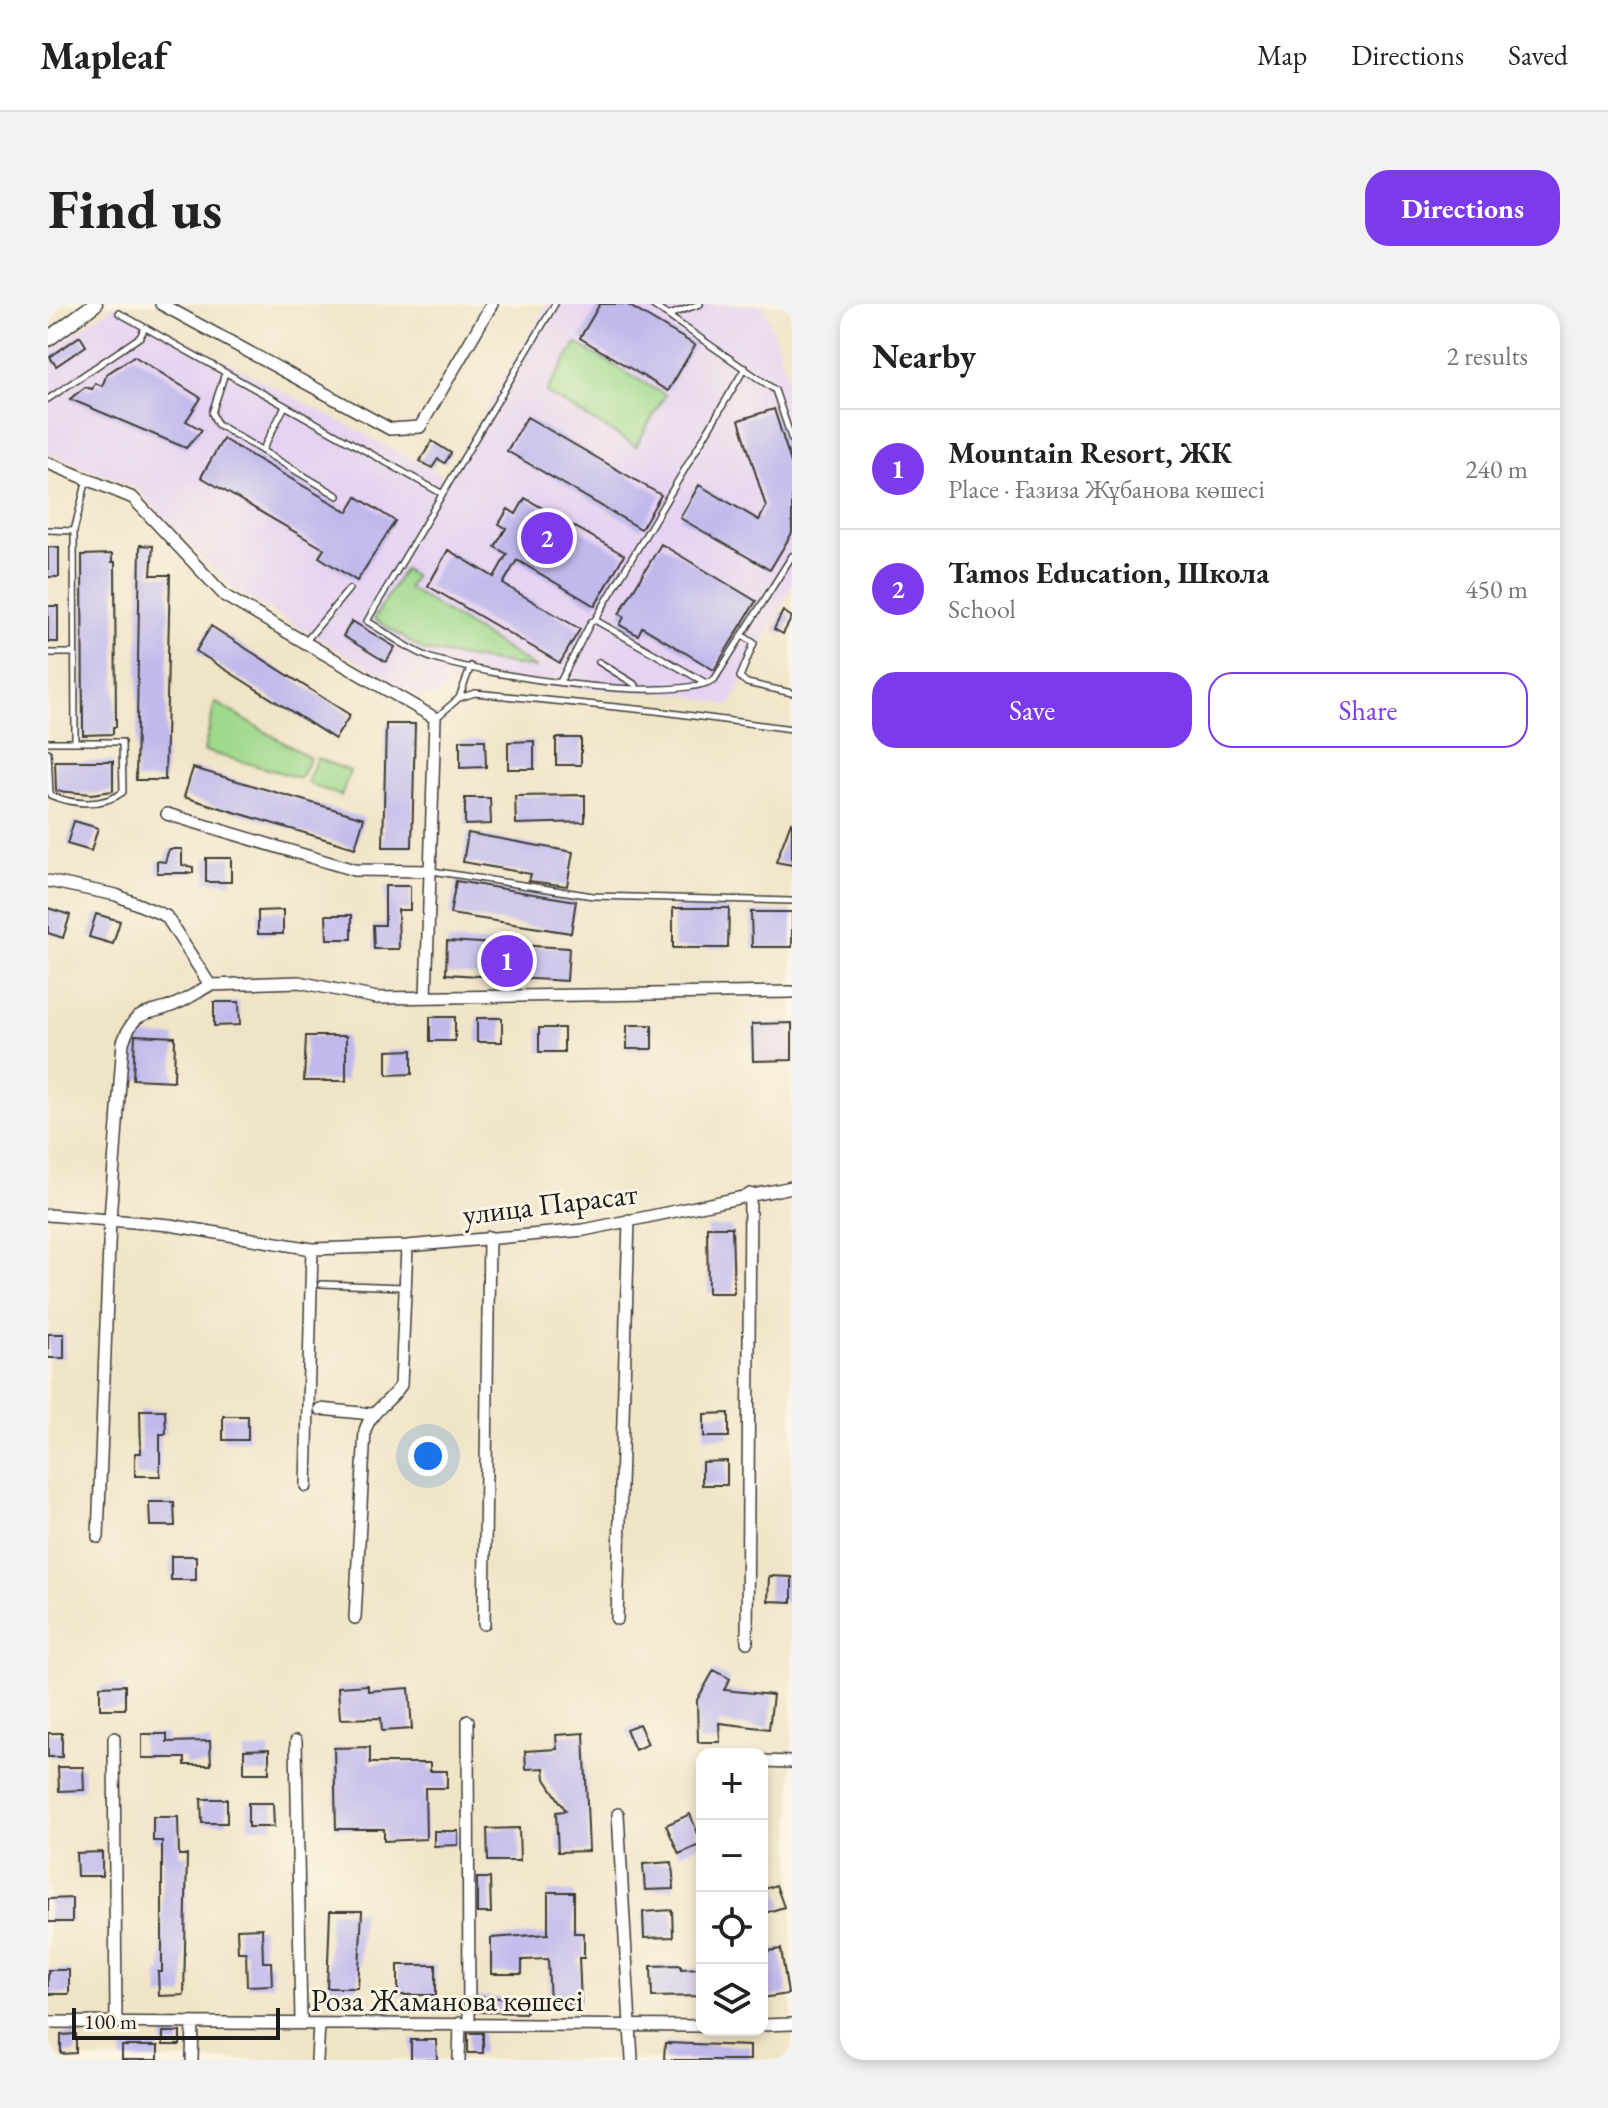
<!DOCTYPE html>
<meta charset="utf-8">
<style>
body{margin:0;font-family:"EB Garamond",serif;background:#f2f2f2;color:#222}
.controls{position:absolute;right:24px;bottom:24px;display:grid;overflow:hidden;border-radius:16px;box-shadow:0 4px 12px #0003}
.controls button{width:72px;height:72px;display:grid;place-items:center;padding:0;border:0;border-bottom:2px solid #e0e0e0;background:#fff;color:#222;font:40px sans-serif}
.scale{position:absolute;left:24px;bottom:20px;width:208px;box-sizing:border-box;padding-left:8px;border:4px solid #1c1c1c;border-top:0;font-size:22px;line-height:28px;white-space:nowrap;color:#1c1c1c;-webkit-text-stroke:6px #fcf5e5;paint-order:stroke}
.you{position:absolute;left:380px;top:1152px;width:28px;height:28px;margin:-20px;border:6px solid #fff;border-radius:50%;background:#1a73e8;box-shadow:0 0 0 12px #1a73e833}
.badge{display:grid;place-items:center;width:52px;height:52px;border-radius:50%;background:#7c3aed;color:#fff;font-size:26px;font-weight:700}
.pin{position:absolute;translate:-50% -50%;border:4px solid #fff;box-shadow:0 2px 8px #0006}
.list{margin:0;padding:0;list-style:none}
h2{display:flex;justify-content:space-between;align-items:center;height:104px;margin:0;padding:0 32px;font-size:34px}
h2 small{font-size:26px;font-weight:400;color:#767676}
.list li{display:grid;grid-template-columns:52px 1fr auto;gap:24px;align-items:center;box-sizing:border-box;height:120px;padding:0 32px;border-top:2px solid #e0e0e0}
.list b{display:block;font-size:30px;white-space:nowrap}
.list p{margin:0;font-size:26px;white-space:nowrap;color:#767676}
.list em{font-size:26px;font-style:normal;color:#767676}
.actions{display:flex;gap:16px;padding:24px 32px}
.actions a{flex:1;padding:18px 0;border:2px solid #7c3aed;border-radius:24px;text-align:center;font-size:28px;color:#7c3aed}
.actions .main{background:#7c3aed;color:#fff}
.icon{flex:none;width:44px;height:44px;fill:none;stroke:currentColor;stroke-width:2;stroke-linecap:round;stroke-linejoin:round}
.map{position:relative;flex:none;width:744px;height:1756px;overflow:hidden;border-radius:24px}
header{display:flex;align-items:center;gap:48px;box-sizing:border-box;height:112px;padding:0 40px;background:#fff;border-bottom:2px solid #e0e0e0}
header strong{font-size:38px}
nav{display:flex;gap:44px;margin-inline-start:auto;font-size:28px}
.intro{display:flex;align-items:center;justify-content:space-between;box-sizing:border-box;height:192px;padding:0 48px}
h1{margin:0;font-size:56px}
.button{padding:20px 36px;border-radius:24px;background:#7c3aed;color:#fff;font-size:28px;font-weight:700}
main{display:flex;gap:48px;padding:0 48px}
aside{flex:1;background:#fff;border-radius:24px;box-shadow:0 4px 12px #0003}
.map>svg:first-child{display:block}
.built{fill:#e5d3f1}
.green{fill:#9fd98c;stroke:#5e7a54;stroke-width:2}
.building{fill:#c1b9ec}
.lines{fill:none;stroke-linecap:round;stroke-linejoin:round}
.service-casing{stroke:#3c3a36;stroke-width:8}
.minor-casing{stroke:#3c3a36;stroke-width:14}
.tertiary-casing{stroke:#3c3a36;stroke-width:17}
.service{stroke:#fff;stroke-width:5}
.minor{stroke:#fff;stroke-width:11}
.tertiary{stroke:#fff;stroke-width:14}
.labels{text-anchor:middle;stroke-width:6;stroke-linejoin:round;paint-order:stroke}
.street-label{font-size:30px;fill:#1c1c1c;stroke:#fcf5e5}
</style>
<header>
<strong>Mapleaf</strong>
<nav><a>Map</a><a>Directions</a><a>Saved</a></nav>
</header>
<div class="intro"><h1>Find us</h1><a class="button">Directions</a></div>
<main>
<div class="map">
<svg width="744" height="1756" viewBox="0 0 744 1756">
<rect width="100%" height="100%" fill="#fcf5e5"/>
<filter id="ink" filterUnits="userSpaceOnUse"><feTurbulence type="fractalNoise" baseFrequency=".0125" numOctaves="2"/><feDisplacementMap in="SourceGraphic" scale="16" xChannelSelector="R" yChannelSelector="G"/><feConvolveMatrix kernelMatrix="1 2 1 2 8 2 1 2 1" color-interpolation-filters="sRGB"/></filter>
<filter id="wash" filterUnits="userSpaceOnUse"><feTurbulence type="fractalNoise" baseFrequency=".006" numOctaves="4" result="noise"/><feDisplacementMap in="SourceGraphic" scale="32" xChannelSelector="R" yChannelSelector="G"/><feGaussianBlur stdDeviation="1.8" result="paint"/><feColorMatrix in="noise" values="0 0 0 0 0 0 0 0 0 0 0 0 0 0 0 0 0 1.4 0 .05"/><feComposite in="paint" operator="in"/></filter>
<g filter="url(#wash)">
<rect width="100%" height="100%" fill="#f0e4c6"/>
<path class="built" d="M69,0L398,173L499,0H716L744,88V280L682,402L635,390L457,380L416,371L391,392L371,393L185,285L88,184L0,149V47Z"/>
<path class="green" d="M528,39L617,91L588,142L498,89Z
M356,265L366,273L360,284L488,364L377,347L326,315Z
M167,398L262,454L252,474L156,447Z
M269,454L302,467L293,492L259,479Z"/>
<g id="blocks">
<path class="building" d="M552,0H578L647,41L620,87L532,34Z
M32,32L38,42L8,62L2,53Z
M86,52L153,94L138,117L154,126L138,144L22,95L37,83L44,85L47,79L54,82L59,70Z
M726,105L744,162V229L722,266L632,214L651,181L711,216L718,203L691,116Z
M479,113L613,191L593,225L459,147Z
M175,135L300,208L309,193L347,217L309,277L271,253L276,245L153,173Z
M384,137L403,149L397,159L390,155L384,164L372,157Z
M477,194L576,251L547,302L469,256L455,280L532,325L512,359L380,282L400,246L446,273L459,250L447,243L458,224L451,220L460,205L468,210Z
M613,240L708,297L666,366L594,323L590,331L572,321L576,313L571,310Z
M92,241L105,242L103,271H122L117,476H88Z
M0,243H11V273H0Z
M64,250V258H67L68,423H65V430L35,431L34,251Z
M0,302H10V338H0Z
M735,307L744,313L735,330L726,325Z
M304,317L347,343L338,358L295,332Z
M163,322L302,411L287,435L148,347Z
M338,420H367L364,543H335Z
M508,434H533V461H508Z
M412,436H437L438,463L412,464Z
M486,437V465H460V438Z
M7,457H65V487L44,490L8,487Z
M145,464L316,514L307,544L136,493Z
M537,491V518L468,520L467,492Z
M417,494H442L443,520L417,521Z
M26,517L50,524L43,547L19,540Z
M743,518L744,519V561L728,558Z
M420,529L525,548L519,582L481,577L483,570L415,558Z
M121,545H134V561L145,563V569H109V557L117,558Z
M158,554H183V578H158Z
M408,577L528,597L523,629L402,610Z
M337,582H362V606H350L351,645H326L325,621H337Z
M0,604L22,611L15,634L0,629Z
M625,604H681L680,644H625Z
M235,606V630H210V607Z
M703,608H744V643H704Z
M48,610L72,617L65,640L41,633Z
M278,611H304V635H279Z
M399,637L521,644L519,677L398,670Z
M166,698H191L192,721L166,722Z
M382,713H407V737H382Z
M429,714H454V738H429Z
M744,719V756L705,757L704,720Z
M579,721H604V745H579Z
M491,724H516V748H491Z
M87,731L127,733L126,777L85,775Z
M258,732H298V777H256Z
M364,746V770L339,771V747Z
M659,923H684L686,989H660Z
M0,1030H16V1054H0Z
M92,1106H117L118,1130H112V1172H87V1149H93Z
M681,1109V1133H656V1110Z
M175,1112H200V1136H175Z
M679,1157V1181H654V1158Z
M101,1198H126L127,1222H102Z
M123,1252H148V1276H123Z
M721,1272L744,1273V1298L720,1297Z
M666,1366L682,1375L676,1386L725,1391L721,1425L671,1419L672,1438H650L649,1396Z
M77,1381V1405H52V1382Z
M320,1381V1387L361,1384L364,1425L334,1427L333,1414L292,1415L290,1383Z
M591,1420L600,1440L587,1446L578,1425Z
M0,1429H14V1453H0Z
M536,1429L541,1547L510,1548L508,1508L518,1507L497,1475L496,1464L478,1465L477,1447L509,1445L508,1431Z
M94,1430H119V1438L162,1437L163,1461H137V1454H94Z
M322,1443V1459H382V1467H399V1484H377L378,1535L336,1537V1525H288L286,1444Z
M221,1445V1469H196V1446Z
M10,1463H35L36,1486L11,1487Z
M153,1495H179V1519H154Z
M200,1499H225L226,1523H200Z
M642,1510L654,1540L631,1550L618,1521Z
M105,1513H130L131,1551H139L136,1691L111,1692L110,1668H114V1537H105Z
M471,1524L472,1557H440L439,1525Z
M386,1527H410V1541L386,1542Z
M54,1548V1572H29L28,1549Z
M624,1558L626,1585L597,1586L595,1560Z
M429,1574H442L443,1609H429Z
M728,1581L736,1603L714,1610V1586Z
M500,1588H526V1629H536V1654H531L533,1699L502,1700L500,1655L474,1656V1670H443V1634L500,1630Z
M24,1594V1618H0V1595Z
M624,1606L625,1633L596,1634L595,1608Z
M282,1607H314L310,1684H279Z
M214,1624L215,1658H223L224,1681L199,1682L198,1648H190L189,1625Z
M733,1645L740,1690L714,1694V1648Z
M350,1661H388V1691H350Z
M633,1661V1665L654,1664V1692L604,1693L603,1662Z
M0,1666H21V1690H0Z
M431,1693L479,1695L478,1709L430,1708Z
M115,1728H132V1741H115Z
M420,1729H435V1749H420Z
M28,1730V1749L13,1750V1731Z
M363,1736H388L389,1756H363Z
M617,1739L702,1742V1756H616Z
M74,1742H110V1756H74Z"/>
</g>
</g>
<g filter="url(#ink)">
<use href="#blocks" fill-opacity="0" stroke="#3c3a36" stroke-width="2"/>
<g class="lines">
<defs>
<path id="service" d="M507,0L319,317C339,329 361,346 383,354C436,371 618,400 666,376L744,252
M603,0L727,86L744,136
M71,9L393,189
M621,11L652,0
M177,69L164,109L169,120L290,192
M0,95L92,33L97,24
M214,147L237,102
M0,226L26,227
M547,316L697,64
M694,331L706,339L692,373L699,379L744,389
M258,337L301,285
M0,349H25
M551,358L588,381
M512,378L543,318L547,316L658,379
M411,394L423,362
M388,414L411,394L427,389L608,407L744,425
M27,437L26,227L39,175
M0,438H74L75,488C55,503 25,501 2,491L0,448
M384,567L545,592L744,597
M273,980L356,983"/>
<path id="minor" d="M113,0L342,125L372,123L444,0
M0,159L85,194L177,292L387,414L378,693
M119,510L306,566L383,567
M0,577L68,591L118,612L162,681L251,678L329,694L744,688
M0,911L122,921L264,945L359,942L536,926L744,883
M272,1105L323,1110
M258,1182L264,945
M50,1233L62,915L75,738C89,701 98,714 128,700C140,695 151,687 162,681
M307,1314L317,1126C324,1106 341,1099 353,1081L359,942
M569,1315L581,916
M436,1320L441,933
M699,1338L702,890
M420,1417L421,1719
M66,1434L68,1718
M248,1437L253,1719
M714,1457L744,1458
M570,1510L584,1756
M0,1718L654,1722
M714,1721L744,1720
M144,1756L145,1719
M269,1756L271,1720
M411,1756L412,1719"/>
<path id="tertiary" d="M0,35L47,0"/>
</defs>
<use href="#service" class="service-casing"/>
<use href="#minor" class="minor-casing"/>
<use href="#tertiary" class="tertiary-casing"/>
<use href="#service" class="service"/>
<use href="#minor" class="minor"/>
<use href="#tertiary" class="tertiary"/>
</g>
</g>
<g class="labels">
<g class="street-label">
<text transform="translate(502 900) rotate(-7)" y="10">улица Парасат</text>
<text x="399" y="1707">Роза Жаманова көшесі</text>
</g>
</g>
</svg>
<div class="controls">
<button>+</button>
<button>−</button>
<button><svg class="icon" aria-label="locate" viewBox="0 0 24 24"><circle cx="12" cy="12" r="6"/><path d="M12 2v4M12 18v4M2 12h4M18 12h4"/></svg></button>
<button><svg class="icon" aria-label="layers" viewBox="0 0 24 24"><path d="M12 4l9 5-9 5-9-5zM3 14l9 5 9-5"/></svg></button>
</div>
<div class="scale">100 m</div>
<div class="you"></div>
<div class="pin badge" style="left:459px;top:657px">1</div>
<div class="pin badge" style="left:499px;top:234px">2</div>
</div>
<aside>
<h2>Nearby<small>2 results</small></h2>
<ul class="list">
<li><span class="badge">1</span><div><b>Mountain Resort, ЖК</b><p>Place · Ғазиза Жұбанова көшесі</p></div><em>240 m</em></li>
<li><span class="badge">2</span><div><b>Tamos Education, Школа</b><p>School</p></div><em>450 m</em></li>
</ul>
<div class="actions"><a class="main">Save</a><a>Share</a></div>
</aside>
</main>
